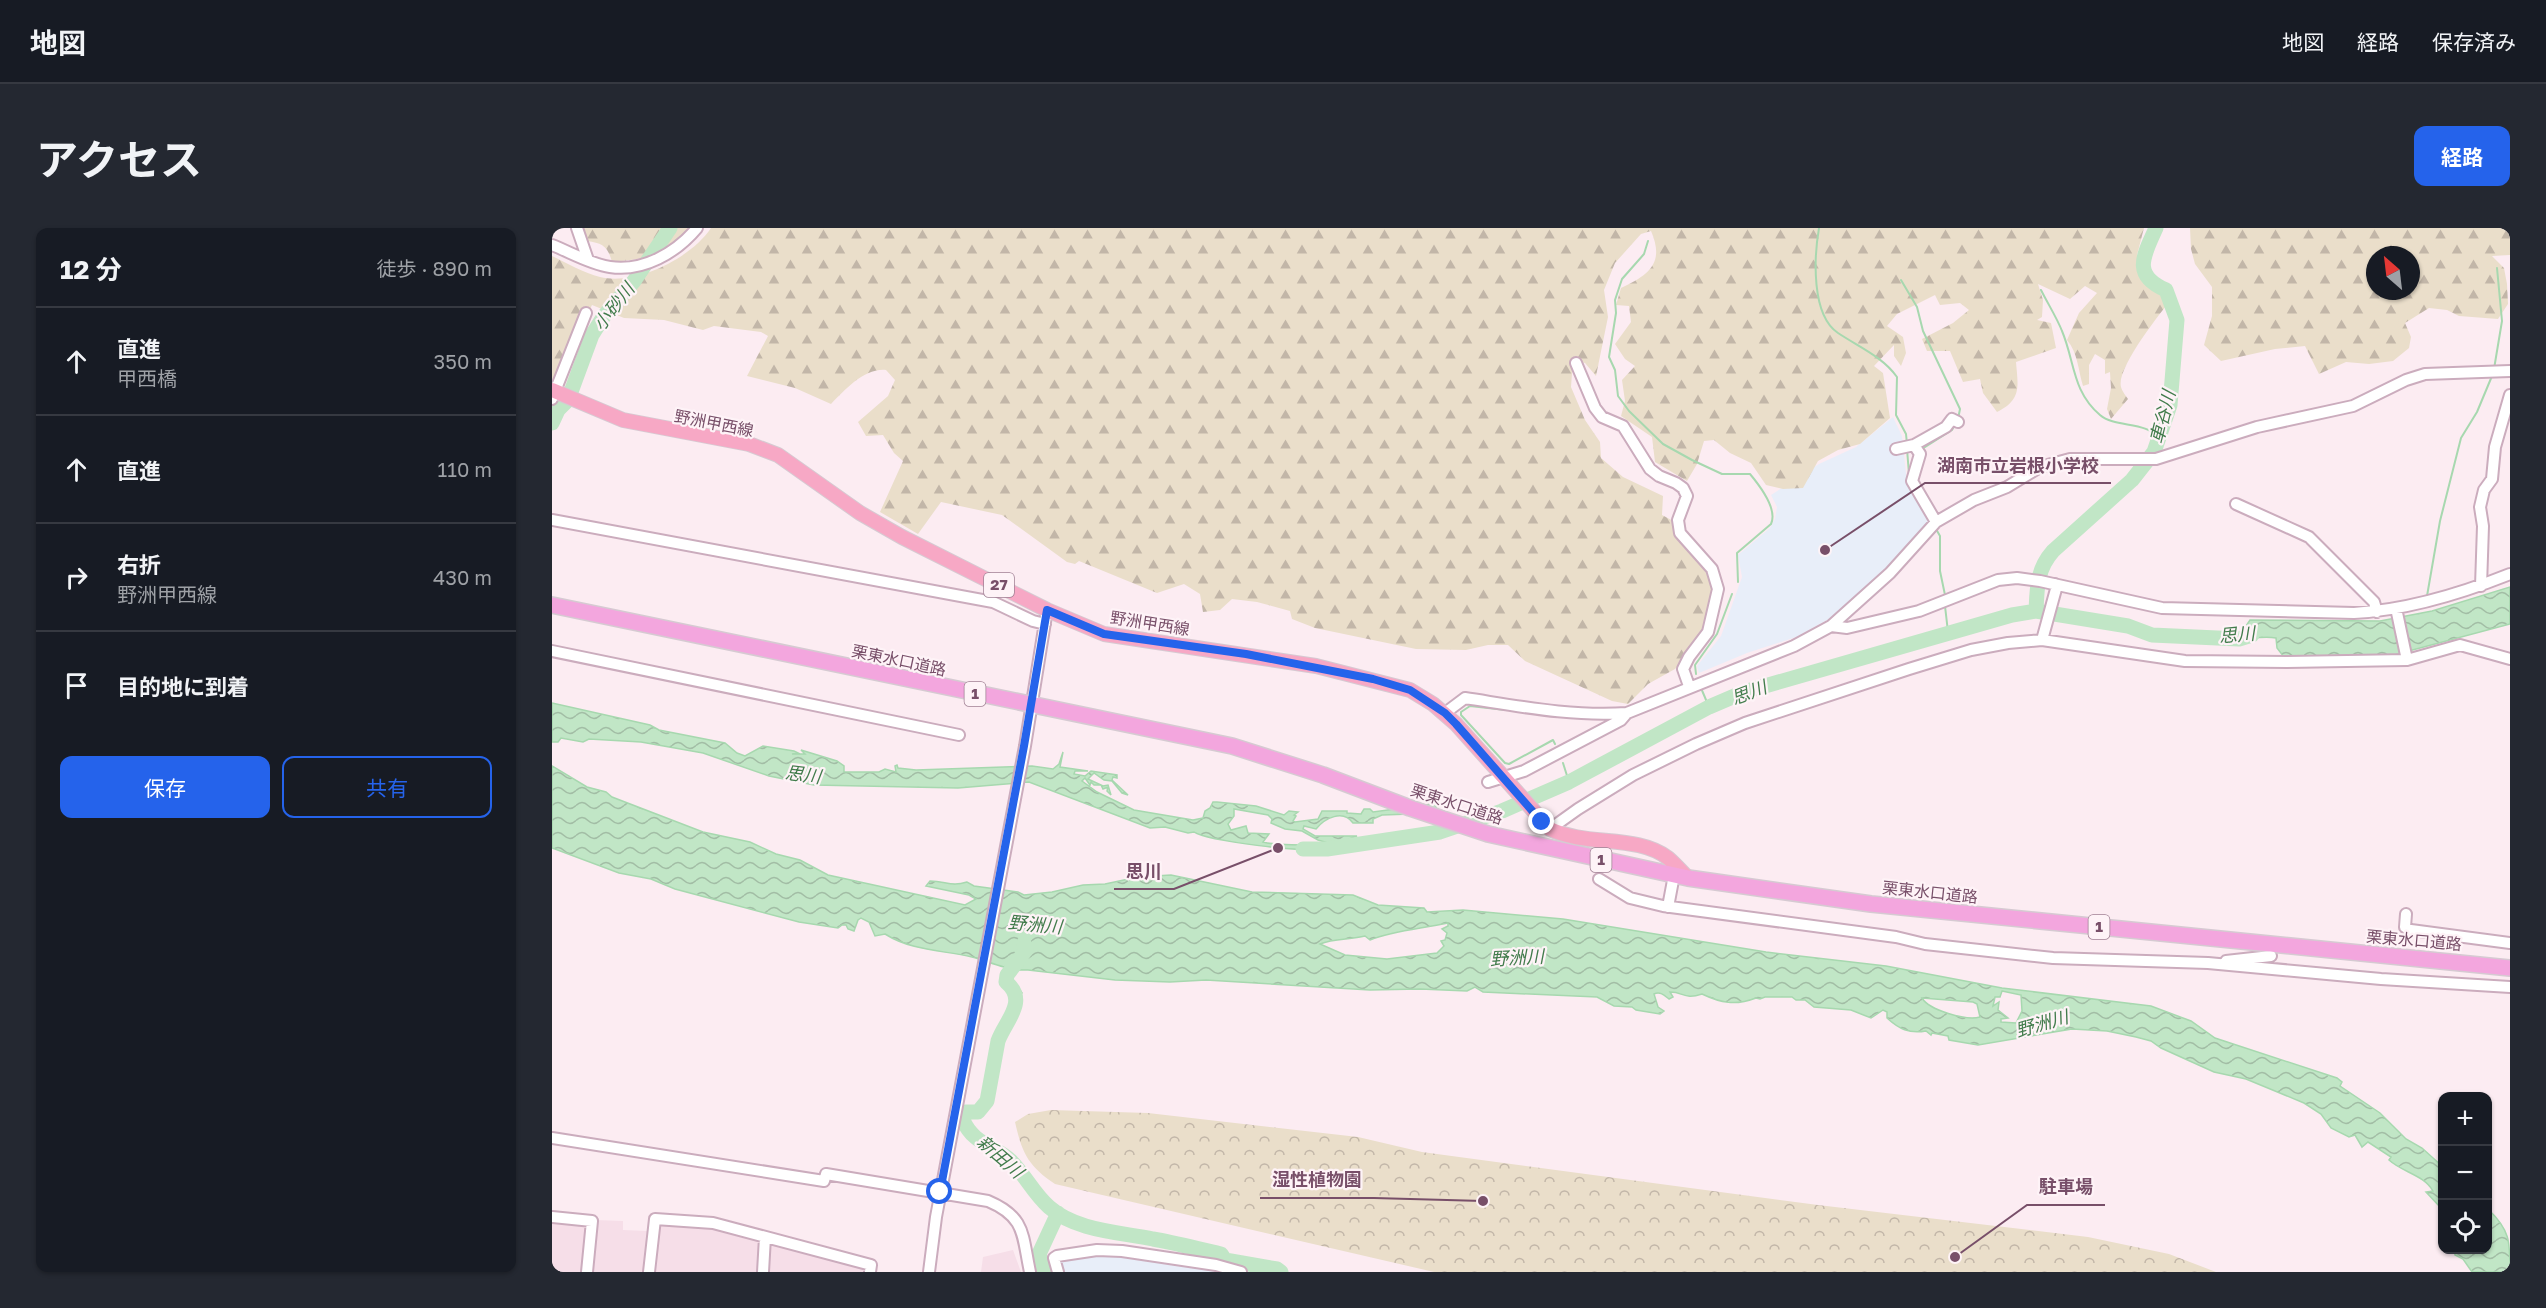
<!DOCTYPE html>
<html lang="ja">
<meta charset="utf-8">
<style>
body{margin:0;font-family:"Golos Text","Noto Sans JP",sans-serif;background:#242831;color:#f1f3f6}
.controls{position:absolute;right:18px;bottom:18px;display:grid;overflow:hidden;border-radius:12px;box-shadow:0 2px 4px #0004}
.controls button{width:54px;height:54px;display:grid;place-items:center;padding:0;border:0;border-bottom:2px solid #363941;background:#171b24;color:#f1f3f6;font:30px sans-serif}
.compass{position:absolute;left:1814px;top:18px;width:54px;height:54px;border-radius:50%;background:#171b24;box-shadow:0 2px 4px #0004;rotate:332deg}
.stop{position:absolute;width:18px;height:18px;margin:-14px;border:4px solid #2563eb;border-radius:50%;background:#fff}
.stop.end{background:#2563eb;border-color:#fff;box-shadow:0 2px 6px #0008}
.list{margin:0;padding:0;list-style:none}
h2{display:flex;justify-content:space-between;align-items:center;height:78px;margin:0;padding:0 24px;font-size:26px}
h2 small{font-size:20px;font-weight:400;color:#9ea1a6}
.list li{display:grid;grid-template-columns:39px 1fr auto;gap:18px;align-items:center;box-sizing:border-box;height:108px;padding:0 24px;border-top:2px solid #363941}
.list b{display:block;font-size:22px;white-space:nowrap}
.list p{margin:0;font-size:20px;white-space:nowrap;color:#9ea1a6}
.list em{font-size:20px;font-style:normal;color:#9ea1a6}
.actions{display:flex;gap:12px;padding:18px 24px}
.actions a{flex:1;padding:14px 0;border:2px solid #2563eb;border-radius:12px;text-align:center;font-size:21px;color:#2563eb}
.actions .main{background:#2563eb;color:#fff}
.icon{flex:none;width:33px;height:33px;fill:none;stroke:currentColor;stroke-width:2;stroke-linecap:round;stroke-linejoin:round}
.map{position:relative;flex:none;width:1958px;height:1044px;overflow:hidden;border-radius:12px}
header{display:flex;align-items:center;gap:36px;box-sizing:border-box;height:84px;padding:0 30px;background:#171b24;border-bottom:2px solid #363941}
header strong{font-size:28px}
nav{display:flex;gap:33px;margin-inline-start:auto;font-size:21px}
.intro{display:flex;align-items:center;justify-content:space-between;box-sizing:border-box;height:144px;padding:0 36px}
h1{margin:0;font-size:42px}
.button{padding:15px 27px;border-radius:12px;background:#2563eb;color:#fff;font-size:21px;font-weight:700}
main{display:flex;gap:36px;padding:0 36px}
aside{flex:1;background:#171b24;border-radius:12px;box-shadow:0 2px 4px #0004}
.map>svg:first-child{display:block}
.residential{fill:#f6dee8}
.education{fill:#e8eef9}
.forest{fill:url(#forest-firs);fill-rule:evenodd}
.park{fill:url(#park-crowns)}
.water{fill:url(#water-waves);stroke:#a7d8af;stroke-width:1.5;fill-rule:evenodd}
.lines{fill:none;stroke-linecap:round;stroke-linejoin:round}
.stream{stroke:#a7d8af;stroke-width:2}
.river{stroke:#c1e6c6;stroke-width:15}
.minor-casing{stroke:#cbacbd;stroke-width:14}
.major-casing{stroke:#d6cad2;stroke-width:16}
.highway-casing{stroke:#d6cad2;stroke-width:18}
.minor{stroke:#fff;stroke-width:10}
.major{stroke:#f7a8c5;stroke-width:14}
.highway{stroke:#f3a6de;stroke-width:15}
.route{stroke:#2563eb;stroke-width:8}
.labels{text-anchor:middle;stroke-width:4.5;stroke-linejoin:round;paint-order:stroke}
.shield{fill:#fef3f7;stroke:#a08094;stroke-width:1.5}
.shield-label{font-size:15px;font-weight:bold;fill:#784f69}
.street-label{font-size:16px;fill:#784f69;stroke:#fef3f7}
.water-label{font-size:18px;font-style:italic;fill:#427c4c;stroke:#fef3f7}
.leader{fill:none;stroke:#784f69;stroke-width:2}
.callout-dot{fill:#784f69;stroke:#fef3f7;stroke-width:2}
.callout-label{font-size:18px;text-anchor:middle;font-weight:bold;fill:#784f69;stroke:#fef3f7;stroke-width:4.5;stroke-linejoin:round;paint-order:stroke}
</style>
<header>
<strong>地図</strong>
<nav><a>地図</a><a>経路</a><a>保存済み</a></nav>
</header>
<div class="intro"><h1>アクセス</h1><a class="button">経路</a></div>
<main>
<aside>
<h2>12 分<small>徒歩 · 890 m</small></h2>
<ul class="list">
<li><svg class="icon" aria-label="ahead" viewBox="0 0 24 24"><path d="M12 20V5M6 11l6-6 6 6"/></svg><div><b>直進</b><p>甲西橋</p></div><em>350 m</em></li>
<li><svg class="icon" aria-label="ahead" viewBox="0 0 24 24"><path d="M12 20V5M6 11l6-6 6 6"/></svg><div><b>直進</b></div><em>110 m</em></li>
<li><svg class="icon" aria-label="right" viewBox="0 0 24 24"><path d="M7 20v-9h11M14 6l5 5-5 5"/></svg><div><b>右折</b><p>野洲甲西線</p></div><em>430 m</em></li>
<li><svg class="icon" aria-label="arrive" viewBox="0 0 24 24"><path d="M6 21V4h12l-3 4 3 4H6"/></svg><div><b>目的地に到着</b></div></li>
</ul>
<div class="actions"><a class="main">保存</a><a>共有</a></div>
</aside>
<div class="map">
<svg width="1958" height="1044" viewBox="0 0 1958 1044">
<defs>
<pattern id="forest-firs" width="22" height="20" patternUnits="userSpaceOnUse" patternTransform="scale(1.5)"><rect width="22" height="20" fill="#eadeca"/><path d="M5 1l3.5 6h-7zM16 11l3.5 6h-7z" fill="#c2b6a8"/></pattern>
<pattern id="park-crowns" width="20" height="18" patternUnits="userSpaceOnUse" patternTransform="scale(1.5)"><rect width="20" height="18" fill="#eadeca"/><path d="M2 6a3 3 0 1 1 6 0M12 15a3 3 0 1 1 6 0" fill="none" stroke="#c2b6a8"/></pattern>
<pattern id="water-waves" width="16" height="10" patternUnits="userSpaceOnUse" patternTransform="scale(1.5)"><rect width="16" height="10" fill="#c1e6c6"/><path d="M0 5q4-4 8 0t8 0" fill="none" stroke="#a2bda5"/></pattern>
</defs>
<rect width="100%" height="100%" fill="#fcecf2"/>
<path class="residential" d="M43,992L71,993V1002L95,1003L93,1044H39Z
M0,994L37,999L32,1044H0Z
M105,996L159,998L208,1011L206,1044H99Z
M216,1014L312,1037V1044H214Z
M461,1022L469,1044H429L431,1029Z"/>
<path class="education" d="M1341,189L1350,208L1355,255L1377,292L1349,327L1312,365L1277,391L1244,409L1195,425L1147,445L1145,438L1169,408L1190,349L1186,327L1218,300L1223,291L1225,279L1219,267L1267,236L1304,219Z
M548,1023L670,1044H506L503,1030Z"/>
<path class="forest" d="M30,0H138C115,27 94,31 60,34C56,19 51,15 35,13Z
M159,0H1592L1585,27L1588,44L1620,70C1608,86 1564,140 1569,159C1570,163 1574,168 1576,171L1559,191L1555,181L1559,160L1558,144L1553,146V132L1543,126L1537,137V156L1531,158C1526,142 1526,125 1515,112L1527,85L1545,65L1533,58L1518,71L1486,56L1491,72L1490,89L1485,92L1499,95L1504,120L1464,134C1466,158 1470,172 1445,184L1431,165L1428,151L1411,154L1398,123H1375L1370,111L1401,95L1417,82L1408,75L1388,77L1383,67L1345,86L1335,98L1351,109L1354,125L1349,138L1342,128V117L1322,138L1331,145L1338,190L1308,216L1286,222L1266,233L1251,260L1231,261L1214,257L1199,235L1178,225L1162,212L1152,213L1145,236L1135,253L1103,234L1100,209L1069,188L1073,173L1070,152L1083,138L1073,131L1063,116L1079,94L1077,78L1064,77L1069,60C1097,47 1113,35 1099,3L1089,6L1063,35L1052,62L1056,89L1044,148L1033,135L1021,132L1019,159L1033,192L1048,214L1049,230L1071,249L1111,268L1110,287L1125,295L1166,363L1146,417L1123,441L1096,456L1076,476L1060,473L973,433L956,417H936L914,422L864,421L763,400L740,391L738,383L705,374L680,371L668,382L651,384L648,366L632,356L605,365L527,333L523,336L515,334L450,287L389,274L366,306L328,284L351,233L342,225L331,207L314,208L306,194L336,168L343,152L334,142C312,140 293,162 279,176L243,160L195,148L216,108L209,104L162,98L151,102L112,92L72,90L40,77L3,154L0,153V28C15,35 32,45 48,49C84,58 139,30 159,0Z
M1638,0H1958V27L1940,28L1952,40L1955,56L1956,76L1946,91L1907,88L1895,82L1877,80L1853,95L1859,109L1857,120L1841,133L1817,136L1794,134L1767,146L1753,118L1723,121L1669,133L1652,117L1660,88V59L1643,36L1639,21ZM1823,27H1859V63H1823Z"/>
<path class="park" d="M499,882L596,885L806,909L870,924L1266,977L1536,1009L1617,1026L1664,1044H882L503,956C476,938 470,925 463,894L476,886Z"/>
<path class="water" d="M1958,359V396L1838,428L1732,429L1725,420L1724,410C1708,407 1693,413 1678,411L1694,404V398L1698,392L1828,393L1880,383Z
M0,475L98,497L107,502L173,515L185,525L193,528L211,518L242,523L246,525L240,526H253L249,522L285,533L292,538V544H327L333,541L344,544L343,538L345,537L346,540L364,542L480,538L501,541L507,536L511,524L508,539L536,543H523L522,546L533,548L539,543L565,547V550L561,549L560,552L576,567L570,565L560,553L552,552L542,545L536,551L551,558L556,557L559,567L555,563L556,559L551,561L549,557H542L539,554L538,557L533,550L530,553L545,564L582,582L641,592L651,590L653,583L658,580L661,574H665L704,578L732,587L737,583L746,584L742,587L744,588L741,593L743,594L766,591L770,583H795V585L809,586L812,581H818L821,584L910,572L859,586L830,587L821,591V595H801C791,581 773,590 764,601L752,598L751,601L763,608H805L797,611L802,615L792,613L786,618L766,612L750,603L733,601L719,595L720,591L716,587L682,581V588L676,596L679,602L694,598L696,605L717,606L711,614C727,618 738,616 754,617C761,617 764,620 772,620C759,626 655,613 642,604L636,605L613,599L598,600L477,554L406,560L262,557L217,548L151,525L89,514L37,511L31,514L9,510L6,514H0Z
M0,538L35,559L54,564L60,569L151,604L198,614L224,626L248,632L276,647L413,677L424,671L417,667L374,658L378,653C394,653 399,659 415,654L422,658L466,664L472,667L500,664L531,657L553,656L586,649L619,647L700,664L801,667L826,677L872,680L875,684L911,682L1011,691L1214,724L1334,738L1450,760L1599,778L1639,793L1663,810L1785,850L1790,854L1788,858L1828,885L1854,911L1870,920L1890,938V981L1874,964L1881,963C1872,947 1850,944 1837,932L1839,929L1816,914L1810,919L1803,907L1797,909L1779,900L1769,886L1752,875L1694,851L1662,844L1609,820L1599,813L1584,809L1555,803L1520,801L1426,817L1397,812L1396,808L1380,805L1379,807L1374,803C1357,806 1347,801 1335,790V784L1331,782L1319,790L1299,782L1262,779L1253,772H1244L1240,769H1213L1208,771L1204,770C1183,778 1169,775 1150,766C1132,772 1132,764 1118,764L1121,769L1117,771C1112,767 1108,763 1102,766L1106,779L1112,783L1108,786L1084,782L1080,779L1062,778L1045,769L931,764L923,759L915,763L868,761L818,762L654,752L618,754L563,752L476,742H465L459,749L470,765L468,767L457,752L468,735L466,732L452,739C441,736 431,732 420,729C390,722 360,723 333,706L323,708L317,694L309,690L306,692L302,703L296,701L294,697H290L286,700L247,694L123,661L99,651L67,645L0,620ZM896,695V698L890,701L895,705L893,712L889,713L892,718L885,725L835,731L793,727L768,716C782,710 798,712 813,708L818,712C843,702 869,701 896,695ZM1450,763L1469,767L1470,783L1464,795L1449,794V791L1456,790L1446,782L1447,774L1441,778L1443,769H1448ZM1370,770L1421,774L1425,776L1428,789C1414,793 1377,782 1370,770Z
M1936,981C1958,1002 1958,1013 1958,1044H1920L1911,1031L1903,1027L1902,1022H1936Z"/>
<g class="lines">
<path class="stream" d="M1267,0C1262,29 1259,87 1286,105C1307,119 1331,129 1345,149L1344,187L1354,206L1355,216
M1096,13L1092,26L1070,51L1063,72L1064,85L1057,129L1063,142L1066,168L1077,183L1111,216L1140,232L1170,246H1198C1208,258 1226,281 1219,296L1185,325L1186,354
M1349,52L1365,79L1371,103L1408,181L1406,191
M1489,62C1496,76 1505,90 1510,103C1523,134 1520,163 1548,187C1563,200 1594,193 1607,210
M1942,141L1950,93L1945,40
M1355,221L1357,246
M1370,221L1400,202L1403,196
M1384,301L1388,308V343L1393,367
M1875,368L1888,293L1909,210L1925,184L1940,148
M1393,378L1396,404
M1144,446L1143,437L1165,406L1180,366
M1149,460L1157,479
M954,482L918,478L909,484V487L953,535L957,536L1001,512L1003,516
M1011,535L1017,554"/>
<path class="river" d="M0,195L6,182L16,172L40,107L52,88L82,53L118,0
M1484,383C1485,359 1485,341 1501,323L1580,252L1602,224L1618,177L1625,92L1614,62C1579,47 1592,27 1604,0
M751,621H775L888,604L950,583L1017,554L1157,479L1192,464L1460,387L1484,383L1576,398L1600,407L1687,411L1700,407
M472,715L474,722L455,747L454,754C477,773 453,793 446,813L435,873L426,884H414L411,892C421,916 443,918 459,933C473,947 482,966 497,979C524,1003 567,1004 601,1011C624,1015 646,1021 669,1026L673,1032L725,1041L729,1044
M492,1044L487,1026L506,985"/>
<defs>
<path id="minor" d="M25,0L36,32
M0,17C18,24 38,36 58,39C91,44 124,25 145,0
M1024,135L1043,180L1050,189L1071,198L1098,241L1107,248L1124,255L1131,260L1135,268L1126,292L1128,305L1160,341L1166,361L1156,404L1137,429L1131,441L1137,458
M0,171L34,85
M1344,221L1362,217
M1684,276L1757,309L1822,374L1825,384
M0,292L441,374L481,393L493,396
M1384,294L1360,253L1368,226L1362,217L1394,199L1400,191L1406,194
M1929,358L1931,298L1928,279L1932,262L1940,251L1943,219L1958,167
M1844,380L1855,432
M1279,398L1295,400L1367,383L1446,352L1465,350L1488,353L1610,380L1802,385C1856,382 1908,366 1958,346
M1490,412L1504,361L1503,356
M0,423L407,507
M893,485L913,470C966,478 1021,489 1075,485L1242,418L1279,398L1338,345L1384,294L1422,272L1455,259L1488,239L1518,231H1604L1705,199L1801,178L1854,152L1873,146L1958,143
M936,554L972,543L1069,492L1075,485
M998,601L1026,581L1081,547L1144,516L1193,495L1357,441L1419,422L1456,415L1490,412L1633,433L1735,434L1855,432L1908,417L1958,431
M1047,651L1078,670L1111,678L1344,709L1373,716L1501,730L1656,735L1829,751L1958,759
M1116,679L1122,647
M1854,686L1853,699L1859,702L1958,715
M1674,733L1719,728
M0,910L272,953L274,946L436,973C474,989 470,1007 478,1044
M0,989L40,993L35,1044
M97,1044L103,991L161,995L319,1037L318,1044
M211,1044L213,1009
M377,1044L384,989L473,518L495,382
M506,1044L502,1030L505,1028L545,1022L570,1023L664,1037L689,1044"/>
<path id="major" d="M0,162L71,192L197,216L226,227L308,285L350,309L495,382L552,406L764,438L858,462L881,476L904,496L998,601C1035,619 1085,606 1116,630C1123,636 1130,644 1136,650"/>
<path id="highway" d="M0,377L680,518L771,547L858,580L936,606L1136,650L1319,676L1958,740"/>
</defs>
<use href="#minor" class="minor-casing"/>
<use href="#major" class="major-casing"/>
<use href="#highway" class="highway-casing"/>
<use href="#minor" class="minor"/>
<use href="#major" class="major"/>
<use href="#highway" class="highway"/>
</g>
<g class="lines">
<path class="route" d="M388,964L472,518L495,382L552,406L694,426L821,451L858,462L893,485L904,496L990,594"/>
</g>
<g class="labels">
<g class="shield">
<rect x="432" y="345" width="30" height="24" rx="4.5"/>
<rect x="412.5" y="454" width="21" height="24" rx="4.5"/>
<rect x="1038.5" y="620" width="21" height="24" rx="4.5"/>
<rect x="1536.5" y="687" width="21" height="24" rx="4.5"/>
</g>
<g class="shield-label">
<text x="447" y="362">27</text>
<text x="423" y="471">1</text>
<text x="1049" y="637">1</text>
<text x="1547" y="704">1</text>
</g>
<g class="street-label">
<text transform="translate(162 195) rotate(11)" y="6">野洲甲西線</text>
<text transform="translate(598 395) rotate(9)" y="6">野洲甲西線</text>
<text transform="translate(347 432) rotate(12)" y="6">栗東水口道路</text>
<text transform="translate(905 576) rotate(18)" y="6">栗東水口道路</text>
<text transform="translate(1378 664) rotate(6)" y="6">栗東水口道路</text>
<text transform="translate(1862 712) rotate(5)" y="6">栗東水口道路</text>
</g>
<g class="water-label">
<text transform="translate(62 79) rotate(-52)" y="6">小砂川</text>
<text transform="translate(1611 189) rotate(-76)" y="6">車谷川</text>
<text transform="translate(1685 407) rotate(-5)" y="6">思川</text>
<text transform="translate(1197 465) rotate(-21)" y="6">思川</text>
<text transform="translate(251 547) rotate(7)" y="6">思川</text>
<text transform="translate(483 697) rotate(5)" y="6">野洲川</text>
<text transform="translate(965 730) rotate(-3)" y="6">野洲川</text>
<text transform="translate(1490 796) rotate(-16)" y="6">野洲川</text>
<text transform="translate(448 929) rotate(41)" y="6">新田川</text>
</g>
</g>
<path class="leader" d="M1273 322L1373 255H1559M726 620L622 661H562M931 973L822 970H708M1403 1029L1475 977H1553"/>
<g class="callout-dot">
<circle cx="1273" cy="322" r="6"/>
<circle cx="726" cy="620" r="6"/>
<circle cx="931" cy="973" r="6"/>
<circle cx="1403" cy="1029" r="6"/>
</g>
<g class="callout-label">
<text x="1466" y="244">湖南市立岩根小学校</text>
<text x="592" y="650">思川</text>
<text x="765" y="958">湿性植物園</text>
<text x="1514" y="965">駐車場</text>
</g>
</svg>
<div class="controls">
<button>+</button>
<button>−</button>
<button><svg class="icon" aria-label="locate" viewBox="0 0 24 24"><circle cx="12" cy="12" r="6"/><path d="M12 2v4M12 18v4M2 12h4M18 12h4"/></svg></button>
</div>
<svg class="compass" viewBox="-18 -18 36 36"><path d="M0-13l5 13h-10z" fill="#e53935"/><path d="M0 13l5-13h-10z" fill="#9ea1a6"/></svg>
<div class="stop" style="left:388px;top:964px"></div>
<div class="stop end" style="left:990px;top:594px"></div>
</div>
</main>
